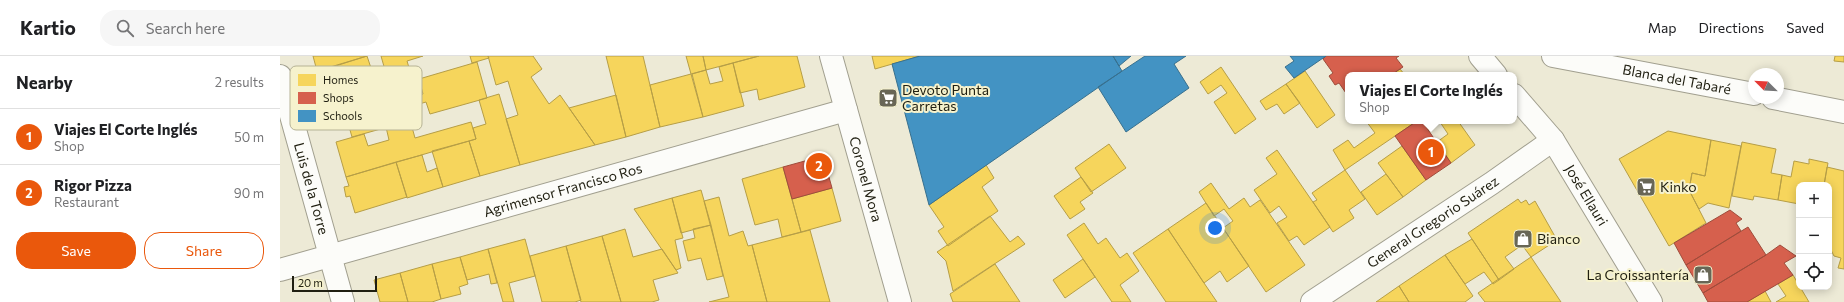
<!DOCTYPE html>
<meta charset="utf-8">
<style>
body{margin:0;font-family:Commissioner,sans-serif;background:#f6f6f6;color:#202124}
.controls{position:absolute;right:12px;bottom:12px;display:grid;overflow:hidden;border-radius:8px;box-shadow:0 2px 10px #0003}
.controls button{width:36px;height:36px;display:grid;place-items:center;padding:0;border:0;border-bottom:1px solid #e0e0e0;background:#fff;color:#202124;font:20px sans-serif}
.compass{position:absolute;left:1468px;top:12px;width:36px;height:36px;border-radius:50%;background:#fff;box-shadow:0 2px 10px #0003;rotate:294deg}
.scale{position:absolute;left:12px;bottom:10px;width:85px;box-sizing:border-box;padding-left:4px;border:2px solid #201f11;border-top:0;font-size:11px;line-height:14px;white-space:nowrap;color:#201f11;-webkit-text-stroke:3px #f6f2cd;paint-order:stroke}
.you{position:absolute;left:935px;top:172px;width:14px;height:14px;margin:-10px;border:3px solid #fff;border-radius:50%;background:#1a73e8;box-shadow:0 0 0 6px #1a73e833}
.badge{display:grid;place-items:center;width:26px;height:26px;border-radius:50%;background:#ea580c;color:#fff;font-size:13px;font-weight:700}
.pin{position:absolute;translate:-50% -50%;border:2px solid #fff;box-shadow:0 1px 4px #0006}
.popup{position:absolute;left:1065px;top:16px;width:172px;height:52px;box-sizing:border-box;display:grid;place-content:center;border-radius:8px;background:#fff;filter:drop-shadow(0 1px 3px #0005);font-size:13px;white-space:nowrap;color:#757577}
.popup b{font-size:15px;color:#202124}
.popup::after{content:'';position:absolute;left:50%;top:100%;margin-left:-8px;border:8px solid transparent;border-top-color:#fff}
.list{margin:0;padding:0;list-style:none}
h2{display:flex;justify-content:space-between;align-items:center;height:52px;margin:0;padding:0 16px;font-size:17px}
h2 small{font-size:13px;font-weight:400;color:#757577}
.list li{display:grid;grid-template-columns:26px 1fr auto;gap:12px;align-items:center;box-sizing:border-box;height:56px;padding:0 16px;border-top:1px solid #e0e0e0}
.list b{display:block;font-size:15px;white-space:nowrap}
.list p{margin:0;font-size:13px;white-space:nowrap;color:#757577}
.list em{font-size:13px;font-style:normal;color:#757577}
.actions{display:flex;gap:8px;padding:12px 16px}
.actions a{flex:1;padding:9px 0;border:1px solid #ea580c;border-radius:16px;text-align:center;font-size:14px;color:#ea580c}
.actions .main{background:#ea580c;color:#fff}
.icon{flex:none;width:22px;height:22px;fill:none;stroke:currentColor;stroke-width:2;stroke-linecap:round;stroke-linejoin:round}
.map{position:relative;flex:none;width:1564px;height:246px;overflow:hidden}
header{display:flex;align-items:center;gap:24px;box-sizing:border-box;height:56px;padding:0 20px;background:#fff;border-bottom:1px solid #e0e0e0}
header strong{font-size:19px}
nav{display:flex;gap:22px;margin-inline-start:auto;font-size:14px}
.search{width:280px;height:36px;background:#f6f6f6;display:flex;align-items:center;gap:10px;box-sizing:border-box;padding:0 14px;border-radius:16px;color:#757577;font-size:15px}
main{display:flex}
aside{flex:1;background:#fff}
.map>svg:first-child{display:block}
.homes{fill:#f6d55c;stroke:#b69e46}
.shops{fill:#d6604d;stroke:#9f4c3b}
.schools{fill:#4393c3;stroke:#38708e}
.lines{fill:none;stroke-linecap:round;stroke-linejoin:round}
.minor-casing{stroke:#a19f8f;stroke-width:24}
.minor{stroke:#fcfcf9;stroke-width:22}
.labels{text-anchor:middle;stroke-width:4;stroke-linejoin:round;paint-order:stroke}
.street-label{font-size:14px;fill:#201f11;stroke:#f6f2cd}
.poi-label{font-size:14px;fill:#201f11;stroke:#f6f2cd;text-anchor:start}
.key{fill:#f6f2cd;stroke:#b6b395;stroke-width:1}
.key-label{font-size:11px;fill:#201f11}
</style>
<header>
<strong>Kartio</strong>
<div class="search"><svg class="icon" aria-label="search" viewBox="0 0 24 24"><circle cx="10" cy="10" r="6"/><path d="M15 15l6 6"/></svg>Search here</div>
<nav><a>Map</a><a>Directions</a><a>Saved</a></nav>
</header>
<main>
<aside>
<h2>Nearby<small>2 results</small></h2>
<ul class="list">
<li><span class="badge">1</span><div><b>Viajes El Corte Inglés</b><p>Shop</p></div><em>50 m</em></li>
<li><span class="badge">2</span><div><b>Rigor Pizza</b><p>Restaurant</p></div><em>90 m</em></li>
</ul>
<div class="actions"><a class="main">Save</a><a>Share</a></div>
</aside>
<div class="map">
<svg width="1564" height="246" viewBox="0 0 1564 246">
<rect width="100%" height="100%" fill="#edead6"/>
<path class="homes" d="M33,0H87L37,15Z
M87,0L93,18L105,14L101,0H143L127,5L133,25L56,48L46,13Z
M190,0H208L209,2L192,7Z
M208,0H253L262,13L251,21L269,48L280,39L315,89L240,109L226,63L238,59L228,25L216,29Z
M326,0H363L380,71L346,81Z
M406,0H423L426,14L411,18Z
M423,0H479L426,14Z
M479,0H517L525,31L479,44L477,33L460,37L453,7Z
M592,0H640L595,13Z
M1555,0H1564V6L1554,5Z
M197,6L207,42L150,58L146,46L118,54L122,67L72,81L62,46L119,29L123,43L143,38L139,23Z
M453,7L464,50L423,61L412,18L426,14L430,28L443,25L439,11Z
M941,11L976,63L955,78L934,46L947,37L941,29L928,38L920,26Z
M1120,13L1125,19H1111Z
M1025,15L1055,59L1037,72L1006,28Z
M411,18L423,61L380,71L370,29Z
M1006,28L1020,47L1004,58L997,48L986,54L980,45Z
M219,38L240,109L200,120L189,85L196,83L193,72L206,68L199,44Z
M336,39L346,81L315,89L289,52Z
M130,64L135,82L191,66L196,83L66,121L56,86L84,78L88,90L109,84L106,71Z
M1086,65H1137L1065,114L1053,94L1068,84L1074,92L1095,77Z
M1142,65H1178L1195,89L1171,107L1157,86L1168,78L1160,66L1148,74Z
M1388,75L1431,84L1425,120L1412,117L1409,134L1426,167L1389,190L1339,103Z
M1431,84L1461,90L1449,152L1428,147L1419,153L1409,134L1412,117L1425,120Z
M189,85L200,120L163,131L152,95Z
M1462,86L1496,93L1491,117L1502,119L1498,144L1474,140L1473,144L1452,140Z
M829,88L846,112L811,136L795,112Z
M1122,90L1146,124L1123,141L1098,107Z
M997,94L1050,171L1024,189L1017,180L1009,185L997,167L1007,161L999,150L990,157L974,134L997,118L986,102Z
M142,99L147,116L157,112L163,131L127,142L116,106Z
M1529,103L1548,107L1544,129H1519V148L1498,144L1502,119L1511,121L1514,105L1529,108Z
M116,106L127,141L75,157L70,140L66,141L64,131L69,130L66,121Z
M706,109L714,122L702,131L718,155L668,190L658,175L664,171L649,149Z
M503,111L521,176L502,181L498,163L475,169L462,123Z
M1547,111L1564,115V213L1558,212L1561,202L1554,200L1550,192L1549,129H1544Z
M1065,114L1085,143L1069,154L1074,162L1053,176L1033,146L1037,144L1032,137Z
M1106,118L1123,141L1097,159L1081,136Z
M801,121L813,137L800,146L805,153L790,163L774,140Z
M931,127L949,153L964,142L970,151L980,144L1025,209L986,236L943,172L953,165L944,153L934,160L919,136Z
M552,132L561,165L521,176L512,143Z
M421,134L431,169L401,177L392,142Z
M439,141L449,180L463,175L468,190L472,189L487,246H429L449,241L424,145Z
M392,142L403,182L395,184L401,212L396,214L354,153Z
M1238,143L1241,147L1246,144L1249,149L1255,145L1277,184L1251,201L1242,189L1225,201L1234,213L1219,224L1188,177Z
M926,147L969,210L947,226L940,215L924,227L888,173Z
M710,160L730,186L738,180L745,188L673,235L666,205L657,196Z
M804,167L818,188L826,182L840,202L847,197L859,215L840,229L851,246H832L787,179Z
M431,169L443,220L427,224L421,202L408,205L403,185L415,182L413,173Z
M345,173L353,201L382,193L398,217L373,224L379,244L372,246H341L322,180Z
M888,173L924,227L937,246H886L853,197Z
M530,174L550,246H487L472,189Z
M322,180L341,246H301L286,190Z
M245,183L255,220L229,227L234,246H223L208,193Z
M1192,183L1219,224L1213,228L1204,216L1185,228L1165,199Z
M286,190L301,244L295,246H262L250,200Z
M208,193L217,227L211,228L209,218L187,224L180,201Z
M1165,199L1193,240L1185,246H1129L1119,230Z
M180,201L188,228L179,231L181,238L161,243L152,208Z
M1251,201L1281,246H1205L1198,237Z
M803,203L815,221L785,242L773,224Z
M152,208L161,243L152,246H128L120,217Z
M715,208L740,246H673L670,238Z
M120,217L128,246H100L94,224Z
M1513,219L1529,246H1496L1506,240L1498,228Z
M1119,230L1129,246H1096Z
M1485,235L1491,246H1467Z"/>
<path class="shops" d="M1046,0H1119L1116,2L1123,11L1111,19H1068V40L1059,27L1055,29L1049,20L1053,17L1043,3Z
M1137,65H1142L1171,107L1146,124L1115,80Z
M543,100L552,132L512,143L503,111Z
M1450,154L1462,163L1456,167L1461,175L1406,209L1394,187Z
M1468,171L1486,199L1423,237L1406,209Z
M1500,189L1516,200L1504,207L1513,219L1467,246H1428L1423,237L1486,199Z"/>
<path class="schools" d="M640,0H833L842,15L649,149L612,8Z
M833,0H851L839,10Z
M865,0H906L894,8L909,32L846,76L818,31Z
M1010,0H1046L1014,22L1005,11L1014,5Z"/>
<g class="lines">
<defs>
<g id="minor">
<path id="s1" d="M551,0L620,246"/>
<path d="M1200,0L1216,19"/>
<path id="s2" d="M1273,0L1474,38"/>
<path id="s3" d="M0,20L63,246"/>
<path id="s4" d="M1234,39L1273,84L1371,246"/>
<path d="M1493,42L1564,56"/>
<path id="s5" d="M0,214L566,54"/>
<path id="s6" d="M1032,246L1212,127L1273,84"/>
</g>
</defs>
<use href="#minor" class="minor-casing"/>
<use href="#minor" class="minor"/>
</g>
<defs>
<symbol id="supermarket-square" viewBox="-11 -11 22 22"><rect x="-9" y="-9" width="18" height="18" rx="4" fill="#686656" stroke="#f6f2cd"/><path d="M-6-5.5h2.5l.6 2H6L4.5 2H-2.5L-4.4-4H-6ZM-1.5 3.2a1.3 1.3 0 1 0 .1 0ZM3 3.2a1.3 1.3 0 1 0 .1 0Z" fill="#fff"/></symbol>
<symbol id="shop-square" viewBox="-11 -11 22 22"><rect x="-9" y="-9" width="18" height="18" rx="4" fill="#686656" stroke="#f6f2cd"/><path d="M-5-2.5h2.3a2.7 3.5 0 0 1 5.4 0H5L5.5 6h-11ZM-1.5-2.5h3a1.5 2.3 0 0 0-3 0Z" fill="#fff"/></symbol>
</defs>
<g fill-rule="evenodd">
<use href="#supermarket-square" x="597" y="31" width="22" height="22"/>
<use href="#supermarket-square" x="1355" y="120" width="22" height="22"/>
<use href="#shop-square" x="1232" y="172" width="22" height="22"/>
<use href="#shop-square" x="1412" y="208" width="22" height="22"/>
</g>
<g class="labels">
<g class="street-label">
<text dy="5" stroke="none"><textPath href="#s2" startOffset="126">Blanca del Tabaré</textPath></text>
<text dy="5" stroke="none"><textPath href="#s1" startOffset="128">Coronel Mora</textPath></text>
<text dy="5" stroke="none"><textPath href="#s3" startOffset="117">Luis de la Torre</textPath></text>
<text dy="5" stroke="none"><textPath href="#s5" startOffset="294">Agrimensor Francisco Ros</textPath></text>
<text dy="5" stroke="none"><textPath href="#s4" startOffset="124">José Ellauri</textPath></text>
<text dy="5" stroke="none"><textPath href="#s6" startOffset="145">General Gregorio Suárez</textPath></text>
</g>
<g class="poi-label">
<text x="622" y="39">Devoto Punta<tspan x="622" dy="16">Carretas</tspan></text>
<text x="1380" y="136">Kinko</text>
<text x="1257" y="188">Bianco</text>
<text x="1409" y="224" text-anchor="end">La Croissantería</text>
</g>
</g>
<rect x="10" y="10" width="132" height="64" rx="6" class="key"/>
<rect x="18" y="18" width="18" height="12" fill="#f6d55c"/>
<rect x="18" y="36" width="18" height="12" fill="#d6604d"/>
<rect x="18" y="54" width="18" height="12" fill="#4393c3"/>
<g class="key-label">
<text x="43" y="28">Homes</text>
<text x="43" y="46">Shops</text>
<text x="43" y="64">Schools</text>
</g>
</svg>
<div class="controls">
<button>+</button>
<button>−</button>
<button><svg class="icon" aria-label="locate" viewBox="0 0 24 24"><circle cx="12" cy="12" r="6"/><path d="M12 2v4M12 18v4M2 12h4M18 12h4"/></svg></button>
</div>
<svg class="compass" viewBox="-18 -18 36 36"><path d="M0-13l5 13h-10z" fill="#e53935"/><path d="M0 13l5-13h-10z" fill="#757577"/></svg>
<div class="scale">20 m</div>
<div class="you"></div>
<div class="pin badge" style="left:1151px;top:96px">1</div>
<div class="popup"><b>Viajes El Corte Inglés</b>Shop</div>
<div class="pin badge" style="left:539px;top:110px">2</div>
</div>
</main>
